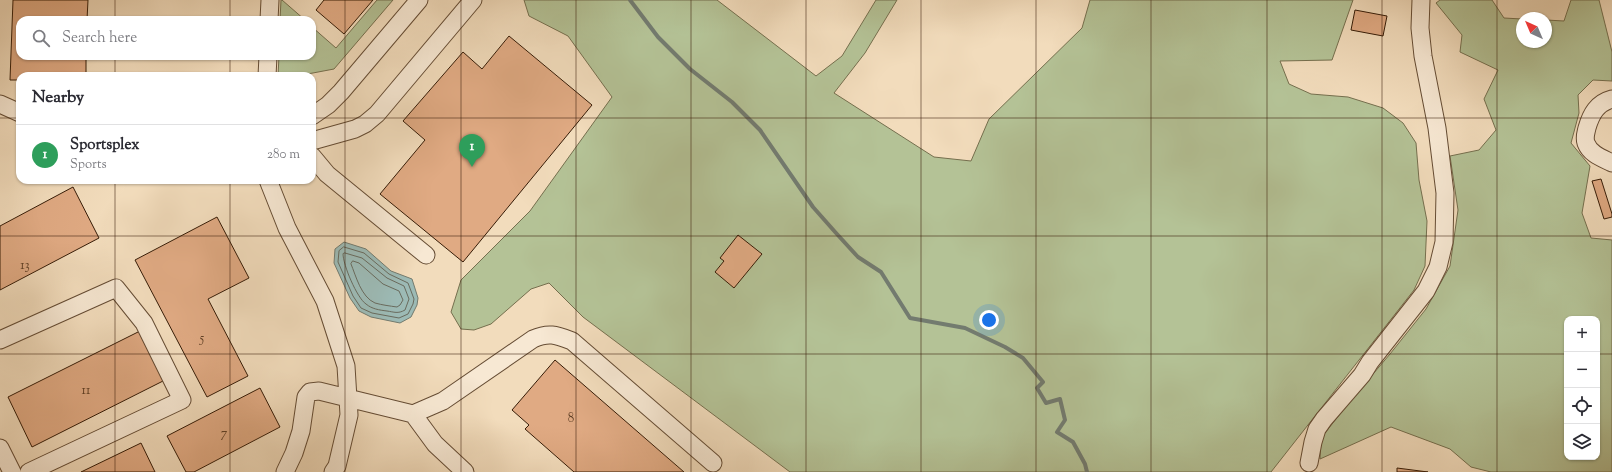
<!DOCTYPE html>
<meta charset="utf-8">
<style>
body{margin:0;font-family:"Sorts Mill Goudy",serif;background:#f7f7f7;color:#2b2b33}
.controls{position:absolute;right:12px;bottom:12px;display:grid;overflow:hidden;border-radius:8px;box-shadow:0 1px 3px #0004}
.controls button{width:36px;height:36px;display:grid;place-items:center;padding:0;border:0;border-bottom:1px solid #e1e1e2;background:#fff;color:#2b2b33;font:20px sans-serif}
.compass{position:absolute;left:1516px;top:12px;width:36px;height:36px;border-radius:50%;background:#fff;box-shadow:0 1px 3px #0004;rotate:316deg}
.you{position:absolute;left:989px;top:320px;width:14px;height:14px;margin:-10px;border:3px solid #fff;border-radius:50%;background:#1a73e8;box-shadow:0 0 0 6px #1a73e833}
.badge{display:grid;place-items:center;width:26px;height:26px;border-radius:50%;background:#0b8043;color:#fff;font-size:13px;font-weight:700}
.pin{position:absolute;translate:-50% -33px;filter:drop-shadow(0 1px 2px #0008)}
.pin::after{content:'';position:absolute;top:21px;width:14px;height:12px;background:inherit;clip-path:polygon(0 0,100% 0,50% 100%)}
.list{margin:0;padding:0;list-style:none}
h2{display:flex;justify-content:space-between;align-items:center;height:52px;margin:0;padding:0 16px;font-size:17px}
h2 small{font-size:13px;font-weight:400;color:#7c7c81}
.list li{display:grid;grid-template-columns:26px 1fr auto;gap:12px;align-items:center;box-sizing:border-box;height:60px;padding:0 16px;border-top:1px solid #e1e1e2}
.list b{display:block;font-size:15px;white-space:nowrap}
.list p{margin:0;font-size:13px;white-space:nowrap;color:#7c7c81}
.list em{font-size:13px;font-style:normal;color:#7c7c81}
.icon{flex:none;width:22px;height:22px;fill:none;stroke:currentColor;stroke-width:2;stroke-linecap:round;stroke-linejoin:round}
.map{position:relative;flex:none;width:1612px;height:472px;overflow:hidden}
.search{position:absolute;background:#fff;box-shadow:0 1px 3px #0004;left:16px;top:16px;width:300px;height:44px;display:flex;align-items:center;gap:10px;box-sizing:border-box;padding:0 14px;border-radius:12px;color:#7c7c81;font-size:15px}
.panel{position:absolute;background:#fff;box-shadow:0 1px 3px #0004;left:16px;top:72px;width:300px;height:112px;border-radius:12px}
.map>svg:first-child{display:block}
.green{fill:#b4c296;stroke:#756f4e;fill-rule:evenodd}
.water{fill:#9cbab5;stroke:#737b6f}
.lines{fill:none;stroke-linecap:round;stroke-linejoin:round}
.shore{stroke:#696b5e;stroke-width:1}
.stream{stroke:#737b6f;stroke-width:4}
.building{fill:#e0aa83;stroke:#361c07}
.minor-casing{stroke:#654c34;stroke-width:19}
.minor{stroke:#f7e8d3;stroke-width:17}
.grid{fill:none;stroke:#361c07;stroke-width:1;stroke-opacity:0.55}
.labels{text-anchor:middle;stroke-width:4;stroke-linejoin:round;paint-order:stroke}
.number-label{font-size:13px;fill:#604026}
</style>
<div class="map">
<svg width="1612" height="472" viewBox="0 0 1612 472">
<rect width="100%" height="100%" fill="#f2dcbc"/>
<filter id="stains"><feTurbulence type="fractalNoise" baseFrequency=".005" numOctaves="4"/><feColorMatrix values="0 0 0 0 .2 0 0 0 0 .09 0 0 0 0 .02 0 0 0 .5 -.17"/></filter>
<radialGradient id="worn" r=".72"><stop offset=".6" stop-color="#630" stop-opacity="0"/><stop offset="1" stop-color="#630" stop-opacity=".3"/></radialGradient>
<path class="green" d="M281,0H282L305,20H280Z
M377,0H393L334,69L297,76H278L279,56H312V27L336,48Z
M524,0H717L816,76L842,56L876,0H897L865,53L834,93L934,157L971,161L989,119L1082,28L1090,0H1353L1332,60L1280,61L1289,84L1311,94L1348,97L1383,108L1403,123L1416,143L1419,180L1427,221L1425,266L1414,290L1271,472H790L583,317L549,283L531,289L491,324L474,330L461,329L451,312L461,280L530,211L612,97L568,36L529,16Z
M1440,0H1492L1504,18L1522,19V42H1546V20L1564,21L1571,0H1599L1612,52V81L1593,80L1578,95L1579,113L1571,143L1590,166L1582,213L1591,238L1612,240V472H1491L1471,467L1450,449L1391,427L1320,459L1321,438L1351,400L1390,354L1426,309L1450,266L1458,210L1450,156L1479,150L1496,130L1484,99L1498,70L1460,52L1462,35L1436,3ZM1567,319H1597V457H1567Z"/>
<path class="water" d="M344,242L366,249L391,271L412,279L418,298L417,305L411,317L400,323L371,317L359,311L350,298L334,263L335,249Z"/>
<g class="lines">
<path class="shore" d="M344,247L364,253L389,274L408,283L414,299L413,304L408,314L399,318L372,313L361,308L353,296L338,262L339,251Z
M345,253L362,258L387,278L404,286L409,299L405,310C398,314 394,312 387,311C379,310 372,309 366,304C357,298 343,265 343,254Z
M353,261L359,263L383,284L399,291L403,300L400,305L397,307C390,306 382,305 375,303C361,297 356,276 351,264Z"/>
<path class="stream" d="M630,0L658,37L690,69L732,102L760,130L813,207L836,233L858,257L881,272L910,318L965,328L1005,347L1023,358L1043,382L1037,388L1046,403L1060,399L1065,420L1057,432L1073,442L1085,464L1087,472"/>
</g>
<path class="building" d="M13,0H88L87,20H20V56H86V76H20V80H10Z
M324,0H373L344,34L316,10Z
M1355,10L1387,16L1383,36L1351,30Z
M509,36L592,105L463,262L380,194L425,140L403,121L463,52L482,69Z
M1601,179L1612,214V217L1604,219L1592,181Z
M73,187L99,238L0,290V226Z
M217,217L249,278L208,299L248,376L207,397L135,260Z
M738,235L762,254L734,288L715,272L724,261L720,258Z
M140,331L165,380L32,447L8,397Z
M555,360L684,472H574L525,429L529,425L512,410Z
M260,388L280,427L194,472H186L167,436Z
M141,443L155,472H81Z
M1397,468L1428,472H1397Z"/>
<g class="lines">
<defs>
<path id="minor" d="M269,20L270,0
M267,76L268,56
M1612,99C1597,103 1591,114 1587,128C1586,133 1584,137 1586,143C1590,154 1602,158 1612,163
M0,104L20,113
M312,116L328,105L341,92L419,0
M312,141L355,129L365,124L377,114L473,0
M312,156L327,174L426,255
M268,180L287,228L325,301L346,366L349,415L337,466L333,472
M0,340L116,288L144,323L182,400L29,472
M413,414L435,444L465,472
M0,448L12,472
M1309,463L1313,442L1317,429L1324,419L1362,375L1370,362L1426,291L1438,267L1444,242L1445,193L1437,128L1423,56L1420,28L1421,0
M285,472L294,453L301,431L306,397L310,392L319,391L413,414L443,401L533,339C549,332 556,335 572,341L713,463"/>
</defs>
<use href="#minor" class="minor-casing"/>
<use href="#minor" class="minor"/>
</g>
<path class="grid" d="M115,0V20M230,0V20M345,0V472M461,0V472M576,0V472M691,0V472M806,0V472M921,0V472M1036,0V472M1151,0V472M1267,0V472M1382,0V472M1497,0V472M115,56V76M230,56V76M0,118H20M312,118H1612M115,180V472M230,180V472M0,236H1612M0,354H1567M1597,354H1612"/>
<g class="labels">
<g class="number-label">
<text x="25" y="269">13</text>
<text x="202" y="342">5</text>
<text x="86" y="394">11</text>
<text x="571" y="422">8</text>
<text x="224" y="437">7</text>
</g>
</g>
<rect width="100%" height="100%" filter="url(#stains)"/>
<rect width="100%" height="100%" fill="url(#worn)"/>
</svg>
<div class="controls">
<button>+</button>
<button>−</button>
<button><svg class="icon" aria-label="locate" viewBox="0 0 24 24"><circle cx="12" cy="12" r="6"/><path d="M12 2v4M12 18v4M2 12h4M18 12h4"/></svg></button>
<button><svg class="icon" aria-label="layers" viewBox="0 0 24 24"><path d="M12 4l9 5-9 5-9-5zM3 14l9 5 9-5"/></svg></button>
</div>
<svg class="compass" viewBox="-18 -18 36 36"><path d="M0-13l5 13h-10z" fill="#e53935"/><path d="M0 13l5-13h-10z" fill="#7c7c81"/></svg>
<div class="you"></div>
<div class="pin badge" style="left:472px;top:167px;background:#2e9e5b">1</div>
<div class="search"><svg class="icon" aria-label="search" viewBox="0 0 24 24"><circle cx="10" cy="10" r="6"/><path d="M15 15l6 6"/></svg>Search here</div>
<section class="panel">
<h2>Nearby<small></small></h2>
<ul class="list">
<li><span class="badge" style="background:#2e9e5b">1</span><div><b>Sportsplex</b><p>Sports</p></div><em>280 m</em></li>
</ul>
</section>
</div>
